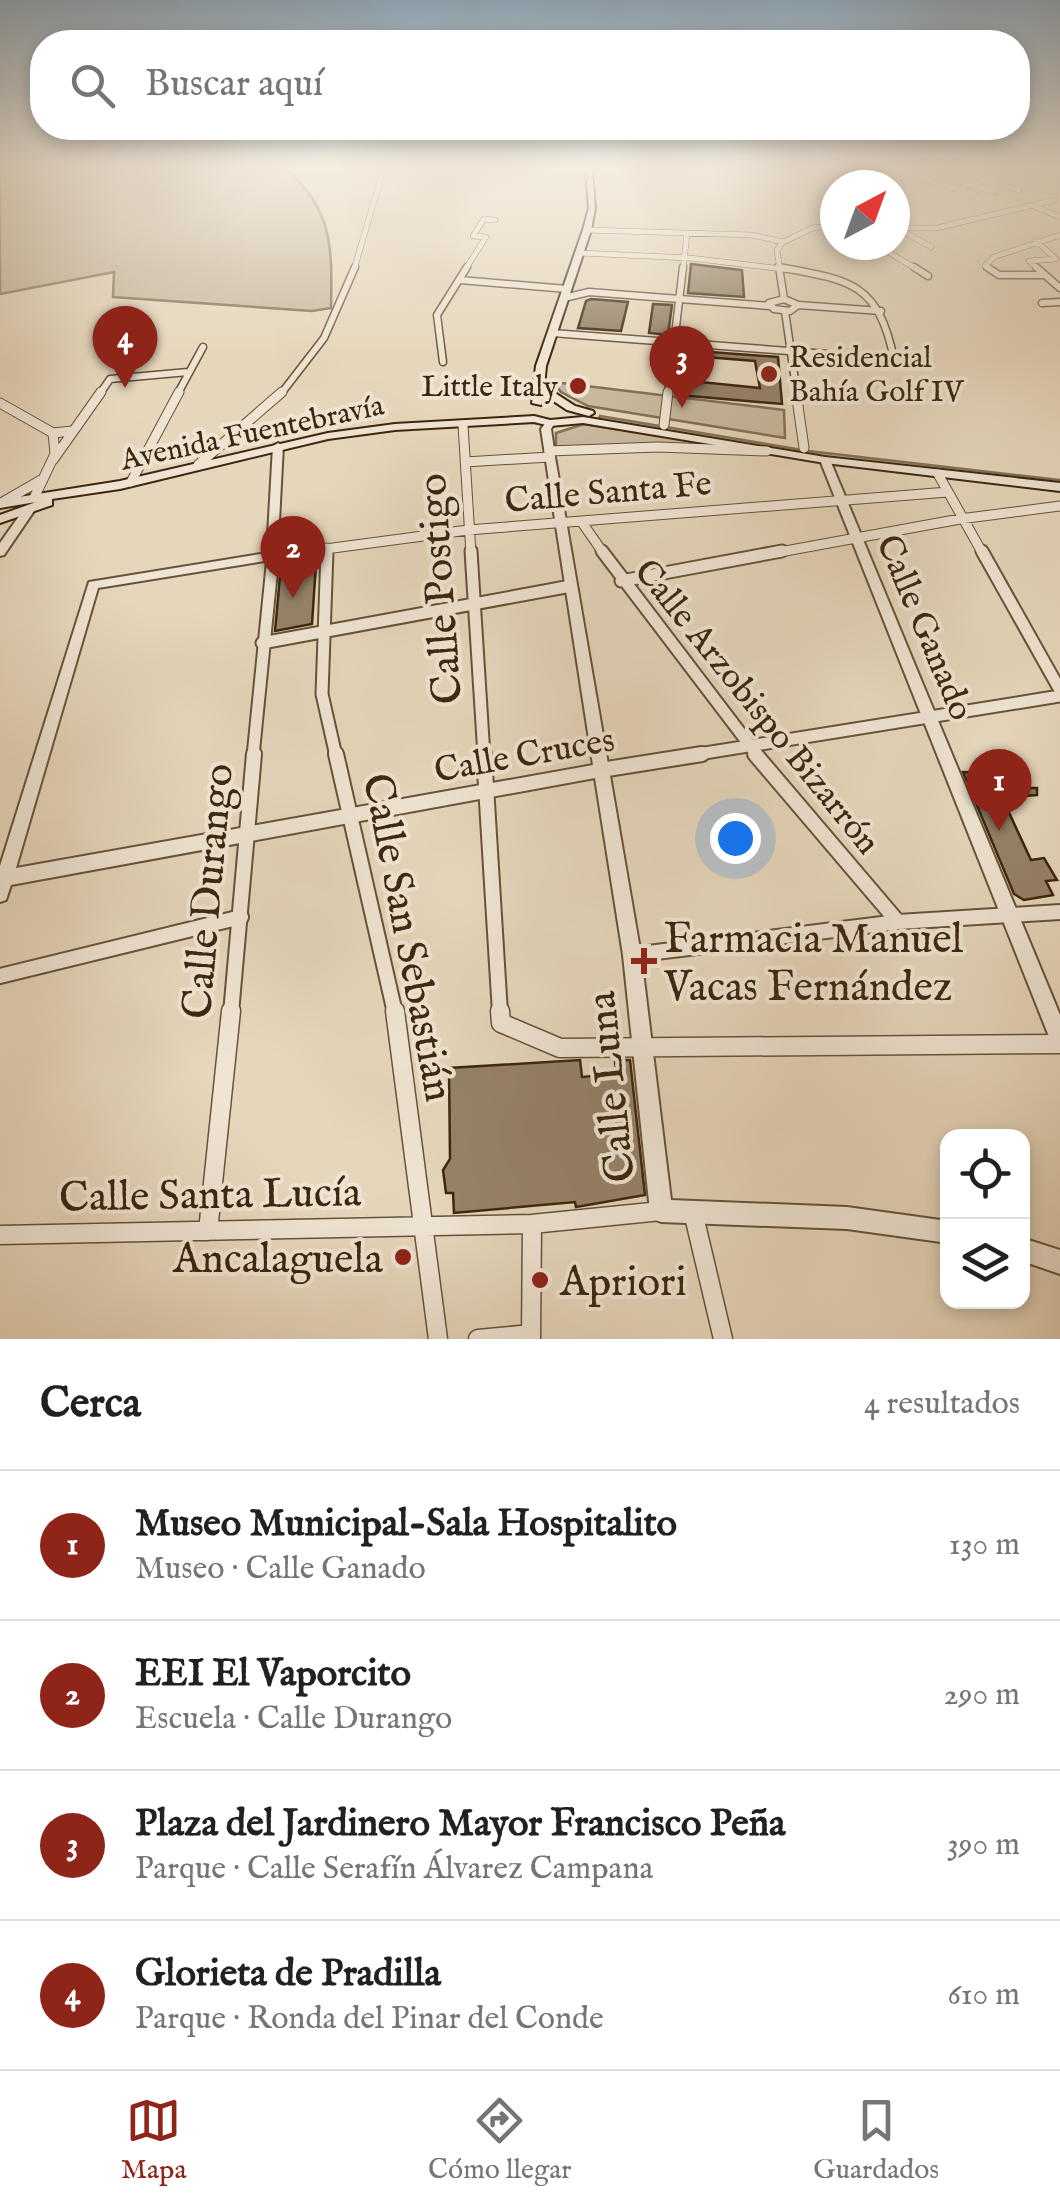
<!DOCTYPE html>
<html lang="es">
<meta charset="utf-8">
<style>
body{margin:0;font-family:"IM FELL English",serif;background:#f6f6f6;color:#202124}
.controls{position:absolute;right:30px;bottom:30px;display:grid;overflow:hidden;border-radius:20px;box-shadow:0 5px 15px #0003}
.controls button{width:90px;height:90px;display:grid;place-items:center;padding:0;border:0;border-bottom:2px solid #e0e0e0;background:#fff;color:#202124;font:50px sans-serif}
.compass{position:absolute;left:820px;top:170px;width:90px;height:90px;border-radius:50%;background:#fff;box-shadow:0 5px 15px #0003;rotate:41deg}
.you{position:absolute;left:735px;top:838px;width:35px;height:35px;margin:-25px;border:8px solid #fff;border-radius:50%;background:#1a73e8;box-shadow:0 0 0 15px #1a73e833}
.badge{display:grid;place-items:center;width:65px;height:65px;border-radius:50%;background:#8f2418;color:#fff;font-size:32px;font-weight:700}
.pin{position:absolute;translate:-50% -82px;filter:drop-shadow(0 2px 5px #0008)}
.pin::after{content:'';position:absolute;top:52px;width:35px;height:30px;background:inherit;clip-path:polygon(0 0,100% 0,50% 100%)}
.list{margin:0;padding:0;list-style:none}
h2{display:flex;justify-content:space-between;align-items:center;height:130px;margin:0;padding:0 40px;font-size:42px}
h2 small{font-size:32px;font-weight:400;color:#757577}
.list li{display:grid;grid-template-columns:65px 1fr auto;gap:30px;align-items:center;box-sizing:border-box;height:150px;padding:0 40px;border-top:2px solid #e0e0e0}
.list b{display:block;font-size:38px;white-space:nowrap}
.list p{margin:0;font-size:32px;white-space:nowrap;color:#757577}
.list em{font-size:32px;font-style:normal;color:#757577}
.icon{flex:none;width:55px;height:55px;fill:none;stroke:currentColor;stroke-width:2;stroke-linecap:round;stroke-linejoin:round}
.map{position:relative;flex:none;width:1060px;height:1339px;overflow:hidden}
.search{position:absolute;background:#fff;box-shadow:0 5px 15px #0003;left:30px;right:30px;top:30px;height:110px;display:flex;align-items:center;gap:25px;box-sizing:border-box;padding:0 35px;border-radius:40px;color:#757577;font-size:38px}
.sheet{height:730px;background:#fff}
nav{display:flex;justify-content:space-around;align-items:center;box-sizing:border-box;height:140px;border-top:2px solid #e0e0e0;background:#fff;font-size:28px;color:#757577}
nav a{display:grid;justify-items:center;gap:5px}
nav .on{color:#8f2418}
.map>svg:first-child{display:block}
.green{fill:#c9b89e;stroke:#837056;stroke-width:2.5}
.building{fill:#958268;stroke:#3d270e;stroke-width:2.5;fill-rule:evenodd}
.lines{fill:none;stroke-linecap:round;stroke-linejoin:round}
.minor-far5-casing{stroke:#675339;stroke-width:6}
.minor-far4-casing{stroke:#675339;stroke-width:9}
.minor-far3-casing{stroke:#675339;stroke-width:11}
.minor-far2-casing{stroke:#675339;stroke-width:15}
.minor-far1-casing{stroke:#675339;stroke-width:18}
.minor-casing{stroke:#675339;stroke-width:21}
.tertiary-casing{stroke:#675339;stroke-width:4}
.secondary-casing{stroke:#3d270e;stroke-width:4}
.minor-far5{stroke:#efe4d3;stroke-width:5}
.minor-far4{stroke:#efe4d3;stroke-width:6}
.minor-far3{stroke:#efe4d3;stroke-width:9}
.minor-far2{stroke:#efe4d3;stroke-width:11}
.minor-far1{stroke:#efe4d3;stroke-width:14}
.minor{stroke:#efe4d3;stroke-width:18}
.tertiary{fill:#efe4d3;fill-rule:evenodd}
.secondary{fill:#efe4d3;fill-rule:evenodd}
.poi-dot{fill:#8f2418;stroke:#efe4d3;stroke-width:4}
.labels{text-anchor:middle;stroke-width:8;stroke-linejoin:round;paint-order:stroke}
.far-poi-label{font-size:30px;fill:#3d270e;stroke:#efe4d3;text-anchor:start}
.far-street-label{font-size:30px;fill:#3d270e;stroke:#efe4d3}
.street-label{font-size:35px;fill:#3d270e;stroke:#efe4d3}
.near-street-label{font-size:42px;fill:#3d270e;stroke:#efe4d3}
.near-poi-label{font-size:42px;fill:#3d270e;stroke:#efe4d3;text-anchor:start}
</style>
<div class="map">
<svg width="1060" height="1339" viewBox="0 0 1060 1339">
<rect width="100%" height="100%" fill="#e6d6bb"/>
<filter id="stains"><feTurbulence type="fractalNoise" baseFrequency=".002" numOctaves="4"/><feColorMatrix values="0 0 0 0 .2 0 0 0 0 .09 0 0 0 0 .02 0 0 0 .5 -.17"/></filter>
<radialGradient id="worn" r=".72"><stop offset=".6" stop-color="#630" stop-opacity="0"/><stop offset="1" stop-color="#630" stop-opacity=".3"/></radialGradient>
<path class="green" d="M287,170C334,211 332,250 331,308L312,311L113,297L114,272L0,294V171Z
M553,382L784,410L785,438L588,406L561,392Z
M600,416L808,451L1060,480V484L823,457L598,420Z
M584,424L746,449L556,447V433Z"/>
<path class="building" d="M691,264L742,270L744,297L688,293Z
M591,299L628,302L621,331L578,328L586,301Z
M653,304L672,305L668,335L649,333Z
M683,350L778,357L782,404L679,395ZM705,357L755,361L760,388L700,382Z
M316,564L312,624L275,631L281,566Z
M963,772L985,773L988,778H1009L1013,788H1037V795L1008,797L1012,804H1005L1031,860L1044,858L1057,880L1046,881L1053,895L1024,900L1014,894Z
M580,1060L582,1077L616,1074L615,1060H630L645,1195L576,1207L575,1202L454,1213L453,1193H446L443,1170L450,1159L449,1068Z"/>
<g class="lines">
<defs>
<path id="minor-far5" d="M895,170L974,194
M1011,170L1060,185
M1041,175L1059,170
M925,179L953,170
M983,179L1019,190
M969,184L995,192
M956,189L1013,171
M1031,205L1060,217
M895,228H937L1054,200
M587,230L752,235L783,242
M901,230L931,247
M1036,241L1056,259L1029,261L1039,270
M783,242L815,227L835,228
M877,245L918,270
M580,253L690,258L792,270
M354,270L383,170
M465,270L486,237L473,236L484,219L495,220
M683,270L687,233
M780,270L777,250L783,242
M991,270L985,266L994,257L1060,235"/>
<path id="minor-far4" d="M779,267L784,299
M914,267L928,276
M987,267L999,275H1045
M1036,267L1060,288
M460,280L567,289
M564,298L589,292L770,306
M784,299L798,305L790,311L774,309L769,303Z
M1042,303L1060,302
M798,305L881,311
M785,311L797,395
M552,333L894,359C878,282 850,280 778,267
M443,362L437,315L467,267
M99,395L110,379L188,372
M177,395L203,347
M280,395L324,338L355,267
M668,395L683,267"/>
<path id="minor-far3" d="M796,392L804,448
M0,403L53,433L72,431
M463,425L471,554
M664,425L668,392
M549,451L658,447L767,451
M53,460L101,392
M465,462L550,457
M198,465L282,392
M938,474L983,554
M131,482L179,392
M34,498L55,454L53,433
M1,503L41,480
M581,521L604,554
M288,554L468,530L948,492
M327,554V548
M769,554L960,519L1060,506"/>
<path id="minor-far2" d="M327,551L322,694L336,756
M471,551L484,756
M602,551L758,756
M982,551L1060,690
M621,581L782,551
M262,643L571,586
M253,756L273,556L307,551
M686,756L1060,696"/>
<path id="minor-far1" d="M336,754L395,1013
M484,754L500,1013
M755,754L898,922
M601,770L702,754
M632,955L898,922L1060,912
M0,976L241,917
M231,1013L254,754"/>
<path id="minor" d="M395,1011L438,1339
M500,1011L501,1023L560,1048L1060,1044
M693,1212L723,1339
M208,1231L231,1011
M0,1235L532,1224L661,1211
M478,1339L531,1334
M531,1339L532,1224"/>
<path id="tertiary" d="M550,420L555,423L551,429L555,457L641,955L671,1200L847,1207L948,1221V1243L847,1229L661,1222L653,1219L650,1211L623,955L595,778L11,885L6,900L0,902V866L89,582L267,553L273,446L278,443L283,446L277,559L98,588L16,868L593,765L541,429L547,421Z
M825,457L830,460L1060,1015V1049L1053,1046L1050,1039L820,460Z
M28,507L34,511L4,555L0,556V543L24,509Z
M1022,1238L1060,1250V1274L1022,1261Z"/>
<path id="secondary" d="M586,170H592L595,208L591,230L546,366L544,386L575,406L593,411L594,413L589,416L567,410L543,394L541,405L532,403L536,366L583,230L589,208Z
M534,416L550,420L583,417L825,457L1060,483V491L825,463L583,423L550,426L534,422L395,430L328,439L120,489L52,499V505L0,523V515L36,502L0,508V500L120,481L328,433L395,424Z"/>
</defs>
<use href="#minor-far5" class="minor-far5-casing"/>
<use href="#minor-far4" class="minor-far4-casing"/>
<use href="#minor-far3" class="minor-far3-casing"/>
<use href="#minor-far2" class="minor-far2-casing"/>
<use href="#minor-far1" class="minor-far1-casing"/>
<use href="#minor" class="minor-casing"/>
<use href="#tertiary" class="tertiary-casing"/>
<use href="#secondary" class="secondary-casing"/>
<use href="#minor-far5" class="minor-far5"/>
<use href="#minor-far4" class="minor-far4"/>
<use href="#minor-far3" class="minor-far3"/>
<use href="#minor-far2" class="minor-far2"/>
<use href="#minor-far1" class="minor-far1"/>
<use href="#minor" class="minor"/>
<use href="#tertiary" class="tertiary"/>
<use href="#secondary" class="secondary"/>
</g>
<linearGradient id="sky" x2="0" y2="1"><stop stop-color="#90aabe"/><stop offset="0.47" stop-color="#f4ede0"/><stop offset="1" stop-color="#f4ede0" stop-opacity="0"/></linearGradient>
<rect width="1060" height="358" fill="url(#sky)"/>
<g class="poi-dot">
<circle cx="769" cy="374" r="10"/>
<circle cx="578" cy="386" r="10"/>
<path d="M639 946h10v10h10v10h-10v10h-10v-10h-10v-10h10z"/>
<circle cx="403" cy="1257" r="10"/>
<circle cx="540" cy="1280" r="10"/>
</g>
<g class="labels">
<g class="far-poi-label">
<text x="789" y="367">Residencial<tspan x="789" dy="34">Bahía Golf IV</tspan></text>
<text x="558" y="396" text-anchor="end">Little Italy</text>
</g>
<g class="far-street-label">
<text transform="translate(252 432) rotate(-12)" y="10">Avenida Fuentebravía</text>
</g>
<g class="street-label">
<text transform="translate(608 491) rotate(-5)" y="12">Calle Santa Fe</text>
<text transform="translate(926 627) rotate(67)" y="12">Calle Ganado</text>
<text transform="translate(758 706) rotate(51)" y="12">Calle Arzobispo Bizarrón</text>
<text transform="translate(524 754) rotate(-10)" y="12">Calle Cruces</text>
</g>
<g class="near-street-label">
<text transform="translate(438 589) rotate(-94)" y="15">Calle Postigo</text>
<text transform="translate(206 891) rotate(-85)" y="15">Calle Durango</text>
<text transform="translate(410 937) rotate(79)" y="15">Calle San Sebastián</text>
<text transform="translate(609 1087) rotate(-96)" y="15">Calle Luna</text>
<text transform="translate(210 1193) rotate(-1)" y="15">Calle Santa Lucía</text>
</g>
<g class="near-poi-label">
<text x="664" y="952">Farmacia Manuel<tspan x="664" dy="48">Vacas Fernández</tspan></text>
<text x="383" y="1272" text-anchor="end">Ancalaguela</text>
<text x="560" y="1295">Apriori</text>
</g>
</g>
<rect width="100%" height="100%" filter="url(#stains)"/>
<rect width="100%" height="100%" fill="url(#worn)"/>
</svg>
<div class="controls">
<button><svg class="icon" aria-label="locate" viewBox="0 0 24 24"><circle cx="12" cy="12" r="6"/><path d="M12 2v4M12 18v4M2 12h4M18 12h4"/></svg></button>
<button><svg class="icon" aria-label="layers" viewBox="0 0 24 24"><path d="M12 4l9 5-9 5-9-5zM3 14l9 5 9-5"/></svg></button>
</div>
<svg class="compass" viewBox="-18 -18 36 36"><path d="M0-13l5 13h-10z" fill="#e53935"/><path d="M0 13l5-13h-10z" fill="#757577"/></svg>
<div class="you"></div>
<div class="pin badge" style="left:999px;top:831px">1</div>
<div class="pin badge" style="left:293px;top:598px">2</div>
<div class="pin badge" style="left:682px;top:408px">3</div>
<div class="pin badge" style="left:125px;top:388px">4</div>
<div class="search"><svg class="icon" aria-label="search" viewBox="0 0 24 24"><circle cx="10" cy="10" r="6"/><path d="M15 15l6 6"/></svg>Buscar aquí</div>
</div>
<section class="sheet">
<h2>Cerca<small>4 resultados</small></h2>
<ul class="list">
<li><span class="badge">1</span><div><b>Museo Municipal-Sala Hospitalito</b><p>Museo · Calle Ganado</p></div><em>130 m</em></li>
<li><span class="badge">2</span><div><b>EEI El Vaporcito</b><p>Escuela · Calle Durango</p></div><em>290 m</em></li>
<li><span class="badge">3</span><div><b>Plaza del Jardinero Mayor Francisco Peña</b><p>Parque · Calle Serafín Álvarez Campana</p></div><em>390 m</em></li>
<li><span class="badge">4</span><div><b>Glorieta de Pradilla</b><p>Parque · Ronda del Pinar del Conde</p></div><em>610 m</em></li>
</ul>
</section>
<nav>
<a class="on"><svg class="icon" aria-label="map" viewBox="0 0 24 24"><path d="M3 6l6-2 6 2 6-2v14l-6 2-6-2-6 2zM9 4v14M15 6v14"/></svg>Mapa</a>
<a><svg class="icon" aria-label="directions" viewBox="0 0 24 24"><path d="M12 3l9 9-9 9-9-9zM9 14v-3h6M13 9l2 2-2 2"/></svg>Cómo llegar</a>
<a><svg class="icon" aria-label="saved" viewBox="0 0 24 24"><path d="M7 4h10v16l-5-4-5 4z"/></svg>Guardados</a>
</nav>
